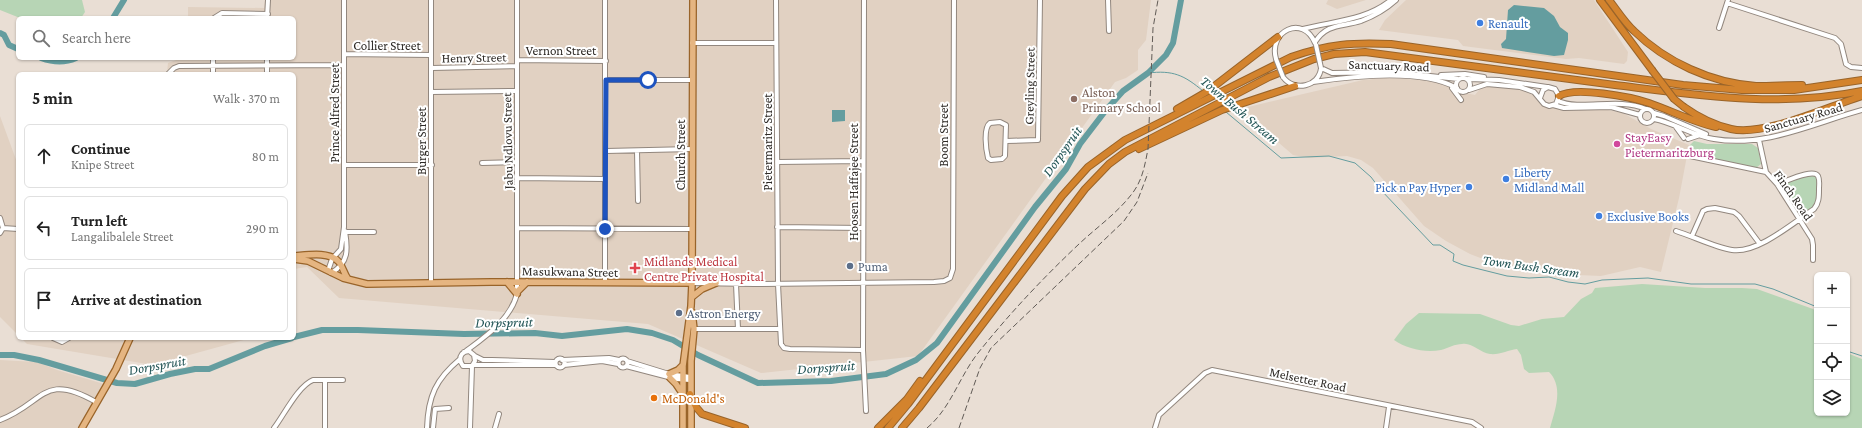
<!DOCTYPE html>
<meta charset="utf-8">
<style>
body{margin:0;font-family:"Crimson Pro",serif;background:#f6f6f6;color:#222}
.controls{position:absolute;right:12px;bottom:12px;display:grid;overflow:hidden;border-radius:6px;box-shadow:0 1px 3px #0004}
.controls button{width:36px;height:36px;display:grid;place-items:center;padding:0;border:0;border-bottom:1px solid #e0e0e0;background:#fff;color:#222;font:20px sans-serif}
.stop{position:absolute;width:12px;height:12px;margin:-9px;border:3px solid #1d53bf;border-radius:50%;background:#fff}
.stop.end{background:#1d53bf;border-color:#fff;box-shadow:0 1px 4px #0008}
.list{margin:0;padding:0;list-style:none}
h2{display:flex;justify-content:space-between;align-items:center;height:52px;margin:0;padding:0 16px;font-size:17px}
h2 small{font-size:13px;font-weight:400;color:#767676}
.list li{display:grid;grid-template-columns:26px 1fr auto;gap:12px;align-items:center;box-sizing:border-box;height:64px;margin:0 8px 8px;padding:0 8px;border:1px solid #e0e0e0;border-radius:6px}
.list b{display:block;font-size:15px;white-space:nowrap}
.list p{margin:0;font-size:13px;white-space:nowrap;color:#767676}
.list em{font-size:13px;font-style:normal;color:#767676}
.icon{flex:none;width:22px;height:22px;fill:none;stroke:currentColor;stroke-width:2;stroke-linecap:round;stroke-linejoin:round}
.map{position:relative;flex:none;width:1862px;height:428px;overflow:hidden}
.search{position:absolute;background:#fff;box-shadow:0 1px 3px #0004;left:16px;top:16px;width:280px;height:44px;display:flex;align-items:center;gap:10px;box-sizing:border-box;padding:0 14px;border-radius:6px;color:#767676;font-size:15px}
.panel{position:absolute;background:#fff;box-shadow:0 1px 3px #0004;left:16px;top:72px;width:280px;height:268px;border-radius:6px}
.map>svg:first-child{display:block}
.built{fill:#e1d1c2}
.green{fill:#b7d5b5}
.water{fill:#649d9f}
.lines{fill:none;stroke-linecap:round;stroke-linejoin:round}
.stream{stroke:#649d9f;stroke-width:1}
.river{stroke:#649d9f;stroke-width:6}
.minor-casing{stroke:#92877e;stroke-width:6}
.major-casing{stroke:#99642a;stroke-width:8}
.highway-casing{stroke:#99642a;stroke-width:8}
.minor{stroke:#fff;stroke-width:4}
.major{stroke:#e5b581;stroke-width:5.5}
.highway{stroke:#d3832d;stroke-width:6}
.rail{stroke:#615b56;stroke-width:1;stroke-dasharray:6 3;stroke-linecap:butt}
.minor-bridge-casing{stroke:#92877e;stroke-width:6;stroke-linecap:butt}
.highway-bridge-casing{stroke:#99642a;stroke-width:8;stroke-linecap:butt}
.minor-bridge{stroke:#fff;stroke-width:4}
.highway-bridge{stroke:#d3832d;stroke-width:6}
.route{stroke:#1d53bf;stroke-width:5}
.shop-dot{fill:#3f7fe0;stroke:#fff;stroke-width:1.5}
.education-dot{fill:#8d6e63;stroke:#fff;stroke-width:1.5}
.hotel-dot{fill:#d1479c;stroke:#fff;stroke-width:1.5}
.service-dot{fill:#5c6f8a;stroke:#fff;stroke-width:1.5}
.health-dot{fill:#e0444e;stroke:#fff;stroke-width:1.5}
.food-dot{fill:#e8710a;stroke:#fff;stroke-width:1.5}
.labels{text-anchor:middle;stroke-width:4;stroke-linejoin:round;paint-order:stroke}
.shop-label{font-size:13px;fill:#366cbe;stroke:#fff;text-anchor:start}
.street-label{font-size:13px;fill:#2d2925;stroke:#fff}
.education-label{font-size:13px;fill:#785e54;stroke:#fff;text-anchor:start}
.hotel-label{font-size:13px;fill:#b23c85;stroke:#fff;text-anchor:start}
.health-label{font-size:13px;fill:#be3a42;stroke:#fff;text-anchor:start}
.service-label{font-size:13px;fill:#4e5e75;stroke:#fff;text-anchor:start}
.food-label{font-size:13px;fill:#c56008;stroke:#fff;text-anchor:start}
.water-label{font-size:14px;font-style:italic;fill:#205354;stroke:#fff}
</style>
<div class="map">
<svg width="1862" height="428" viewBox="0 0 1862 428">
<rect width="100%" height="100%" fill="#e9ded4"/>
<path class="built" d="M265,0H1151L1146,40L1138,50V70L1126,78L1115,82L918,356L761,373L648,324L339,298L307,267L294,269V74H167L168,63L182,58H294V18H188V7L264,8Z
M1328,0H1366L1337,9L1326,4Z
M1406,0H1594L1628,52L1627,61L1624,64L1579,58L1566,59L1463,46L1458,40L1379,30L1385,20Z
M1385,78L1428,80L1453,88L1456,91L1475,95L1482,86H1487L1526,90L1535,95L1543,106L1571,111L1598,108L1623,113L1651,129L1689,145L1679,198L1661,272L1640,267L1601,276L1578,275L1528,271L1496,264L1470,254L1446,241L1424,226L1373,168L1361,160L1347,156L1309,158L1293,155L1251,119L1248,107L1363,80Z
M0,116L18,165V335L0,317Z
M21,338H251L153,365L27,344Z
M0,360L37,362L57,370L104,384L78,428H0Z"/>
<path class="green" d="M0,0H82L85,12L81,18H20L0,10Z
M1694,141L1707,144H1752L1758,148L1761,164L1756,168L1687,156L1690,145Z
M1813,174L1819,180L1816,205L1803,213L1799,211L1783,185L1785,183Z
M1642,284L1705,288H1742L1757,289L1813,309L1817,312V413H1847V353L1862,359V428H1550C1555,410 1564,387 1549,372L1529,373L1524,369L1521,355L1517,349C1508,350 1500,355 1490,354C1480,353 1472,342 1462,344C1455,344 1448,348 1441,350C1425,353 1407,349 1394,340L1406,324L1419,313L1480,314L1511,325L1519,326L1542,319L1564,317L1581,299L1592,293L1595,288Z"/>
<path class="water" d="M1514,5L1544,8L1554,16L1560,27L1568,33V40L1564,55L1554,56L1502,48L1501,44L1506,39L1508,10Z
M832,110H845V121L832,122Z"/>
<g class="lines">
<path class="stream" d="M1148,73C1173,70 1184,75 1203,91
M1226,112L1281,158L1329,156L1355,163L1371,177L1380,189L1433,245H1440L1454,254L1453,261L1463,265L1507,276L1529,278L1549,277L1568,282L1585,284L1602,280L1648,278L1691,284H1755L1773,289L1817,307
M1847,351L1862,356"/>
<path class="river" d="M113,18L124,0
M0,33L4,35L9,45L18,49
M41,58C52,62 65,63 76,58
M294,337L322,330H358L464,334L535,333L562,336L627,329L652,333L673,340L698,355L758,383L831,381L886,374L916,360L937,343L1035,207L1066,169L1080,144L1106,110L1123,91L1148,73L1166,55L1173,43L1181,0
M0,355H14L39,360L117,383L135,384L170,374L195,369H209L265,346L292,338"/>
<defs>
<path id="minor" d="M605,0V283
M776,0L778,284L781,344L784,348L790,349L863,350
M864,0L863,350L866,411
M1108,0L1109,31
M1727,3L1835,38L1841,44L1846,64L1851,67L1862,68
M214,18L222,13L268,14
M267,18L268,0
M1719,28L1728,0
M1303,29C1333,21 1365,21 1391,0
M1315,42C1327,23 1342,27 1361,21C1374,16 1386,9 1396,0
M692,43H776
M344,54L431,55
M1276,59C1268,31 1303,14 1315,43
M517,60L606,61
M432,68L516,66
M168,74L174,68L179,66L344,65
M213,74V58
M267,74V58
M1441,75L1465,74L1484,77
M1283,77C1294,92 1319,87 1321,68L1332,73L1393,72L1458,79
M1456 85a7 7 0 1 1 14 0a7 7 0 1 1-14 0Z
M1468,79L1499,80L1547,87
M606,80H691
M1313,82C1353,76 1421,68 1457,88
M1452,88L1461,100
M1469,90L1487,84L1520,87L1534,92L1544,104L1549,106L1556,104L1559,96L1555,89L1548,87L1543,90L1540,98
M431,92L516,91
M1558,101C1582,111 1617,97 1646,109
M1553,105L1564,108L1611,107L1640,115
M1640 116a7 7 0 1 1 14 0a7 7 0 1 1-14 0Z
M1654,113L1664,116L1706,134
M1654,119C1675,123 1693,136 1714,139C1765,148 1814,123 1862,110
M1000,122L1006,125L1005,156L1002,159L991,160L988,158C986,150 983,128 990,123Z
M1676,127L1684,138
M1688,139L1700,135
M1759,140L1766,172L1777,184L1812,239L1813,245V260
M1006,141L1038,140L1040,0
M606,151L692,149
M637,151L638,201
M1690,156L1766,172
M777,162L863,161
M482,163L517,162
M344,165H432
M518,178L605,179
M0,218L3,228L0,233
M777,227L863,228
M3,228L18,229
M517,228L691,229
M1676,231C1692,236 1717,248 1732,250C1757,254 1793,223 1814,209C1819,203 1819,197 1819,189C1819,185 1820,180 1818,176C1813,168 1785,182 1777,184
M344,232H374
M1692,236L1703,211L1707,209L1715,208L1734,212L1739,216L1760,244
M328,271L332,259L341,249L344,227V0
M331,273C349,263 348,249 345,231
M431,283V0
M692,283L754,284L934,282L944,281L950,278L953,269L954,0
M736,284L738,329
M694,329H780
M53,338L62,342L69,338
M464,352L469,351L474,355L475,361L472,366H463C460,362 459,358 462,354C483,338 510,321 517,294V0
M475,356L483,360H492L555,362
M618.5 363a4.5 4.5 0 1 1 9 0a4.5 4.5 0 1 1-9 0Z
M555.5 363a4.5 4.5 0 1 1 9 0a4.5 4.5 0 1 1-9 0Z
M562,360L609,358L619,360
M627,361L669,374L690,377
M473,365H555
M564,365L602,361L618,364
M626,366L676,379L690,380
M0,420C44,404 42,371 96,402
M274,428C284,415 298,386 313,380H343
M325,428V380
M427,428C428,396 436,379 460,359
M433,428L435,409L449,408
M470,428L472,366
M495,428L499,414
M1155,428L1159,415L1205,373L1212,370L1472,422L1481,428
M1386,428L1389,407"/>
<path id="major" d="M295,256C307,255 330,251 339,262C343,267 344,274 348,279
M294,259L308,261L343,278L367,284L491,282L692,283
M507,282L517,294
M518,291L527,282
M692,297L702,289L716,283
M669,374L678,370L683,365
M670,378L676,384L682,393
M82,428L116,369L130,338
M683,428V366L691,306L692,283L693,0
M691,428V361L694,329L692,312"/>
<path id="highway" d="M1600,0L1652,70
M1609,0C1617,10 1624,22 1634,31C1666,62 1711,83 1756,86C1772,86 1787,85 1802,85
M1559,96C1575,86 1631,97 1649,103C1672,111 1693,122 1716,127
M1684,107C1698,117 1714,125 1731,129C1764,137 1829,106 1862,96
M1177,109L1208,91L1278,37
M1139,149L1222,110L1295,86
M690,394L696,407L702,414L745,428
M878,428L907,399L920,381
M888,428L908,404L1062,196L1088,167L1125,140L1291,57C1328,44 1353,42 1391,44L1683,85L1742,90H1794L1862,80
M902,428L919,408L1085,189L1109,164L1125,152L1269,77L1314,59L1334,54L1365,52C1448,63 1532,74 1615,85C1697,95 1780,108 1862,91"/>
</defs>
<use href="#minor" class="minor-casing"/>
<use href="#major" class="major-casing"/>
<use href="#highway" class="highway-casing"/>
<use href="#minor" class="minor"/>
<use href="#major" class="major"/>
<use href="#highway" class="highway"/>
<path class="rail" d="M927,428C951,408 959,377 978,353C1009,314 1043,278 1079,244C1097,227 1119,212 1134,191C1143,178 1145,164 1148,149L1153,28L1158,0
M959,428L980,368L991,348L1124,221L1137,202L1148,173"/>
<defs>
<path id="minor-bridge" d="M1316,45L1321,68
M1276,59L1283,77"/>
<path id="highway-bridge" d="M1652,70L1674,99L1684,107"/>
</defs>
<use href="#minor-bridge" class="minor-bridge-casing"/>
<use href="#highway-bridge" class="highway-bridge-casing"/>
<use href="#minor-bridge" class="minor-bridge"/>
<use href="#highway-bridge" class="highway-bridge"/>
</g>
<g class="lines">
<path class="route" d="M605,229L606,80H648"/>
</g>
<g class="shop-dot">
<circle cx="1480" cy="23" r="4"/>
<circle cx="1506" cy="179" r="4"/>
<circle cx="1469" cy="187" r="4"/>
<circle cx="1599" cy="216" r="4"/>
</g>
<circle class="education-dot" cx="1074" cy="99" r="4"/>
<circle class="hotel-dot" cx="1617" cy="144" r="4"/>
<g class="service-dot">
<circle cx="850" cy="266" r="4"/>
<circle cx="679" cy="313" r="4"/>
</g>
<path class="health-dot" d="M633 262h4v4h4v4h-4v4h-4v-4h-4v-4h4z"/>
<circle class="food-dot" cx="654" cy="398" r="4"/>
<g class="labels">
<g class="shop-label">
<text x="1488" y="28">Renault</text>
<text x="1514" y="177">Liberty<tspan x="1514" dy="15">Midland Mall</tspan></text>
<text x="1461" y="192" text-anchor="end">Pick n Pay Hyper</text>
<text x="1607" y="221">Exclusive Books</text>
</g>
<g class="street-label">
<text x="387" y="50">Collier Street</text>
<text x="561" y="55">Vernon Street</text>
<text transform="translate(474 57) rotate(-1)" y="5">Henry Street</text>
<text transform="translate(1389 65) rotate(2)" y="5">Sanctuary Road</text>
<text transform="translate(1029 86) rotate(-89)" y="5">Greyling Street</text>
<text transform="translate(334 113) rotate(-90)" y="5">Prince Alfred Street</text>
<text transform="translate(1803 117) rotate(-16)" y="5">Sanctuary Road</text>
<text transform="translate(943 135) rotate(-90)" y="5">Boom Street</text>
<text transform="translate(421 141) rotate(-90)" y="5">Burger Street</text>
<text transform="translate(507 141) rotate(-91)" y="5">Jabu Ndlovu Street</text>
<text transform="translate(767 142) rotate(-90)" y="5">Pietermaritz Street</text>
<text transform="translate(680 155) rotate(-90)" y="5">Church Street</text>
<text transform="translate(853 182) rotate(-90)" y="5">Hoosen Haffajee Street</text>
<text transform="translate(1794 195) rotate(55)" y="5">Finch Road</text>
<text transform="translate(570 271) rotate(1)" y="5">Masukwana Street</text>
<text transform="translate(1308 379) rotate(12)" y="5">Melsetter Road</text>
</g>
<g class="education-label">
<text x="1082" y="97">Alston<tspan x="1082" dy="15">Primary School</tspan></text>
</g>
<g class="hotel-label">
<text x="1625" y="142">StayEasy<tspan x="1625" dy="15">Pietermaritzburg</tspan></text>
</g>
<g class="health-label">
<text x="644" y="266">Midlands Medical<tspan x="644" dy="15">Centre Private Hospital</tspan></text>
</g>
<g class="service-label">
<text x="858" y="271">Puma</text>
<text x="687" y="318">Astron Energy</text>
</g>
<g class="food-label">
<text x="662" y="403">McDonald's</text>
</g>
<g class="water-label">
<text transform="translate(1240 110) rotate(40)" y="5">Town Bush Stream</text>
<text transform="translate(1062 151) rotate(-55)" y="5">Dorpspruit</text>
<text transform="translate(1531 266) rotate(8)" y="5">Town Bush Stream</text>
<text transform="translate(504 322) rotate(-1)" y="5">Dorpspruit</text>
<text transform="translate(157 365) rotate(-10)" y="5">Dorpspruit</text>
<text transform="translate(826 367) rotate(-4)" y="5">Dorpspruit</text>
</g>
</g>
</svg>
<div class="controls">
<button>+</button>
<button>−</button>
<button><svg class="icon" aria-label="locate" viewBox="0 0 24 24"><circle cx="12" cy="12" r="6"/><path d="M12 2v4M12 18v4M2 12h4M18 12h4"/></svg></button>
<button><svg class="icon" aria-label="layers" viewBox="0 0 24 24"><path d="M12 4l9 5-9 5-9-5zM3 14l9 5 9-5"/></svg></button>
</div>
<div class="stop" style="left:648px;top:80px"></div>
<div class="stop end" style="left:605px;top:229px"></div>
<div class="search"><svg class="icon" aria-label="search" viewBox="0 0 24 24"><circle cx="10" cy="10" r="6"/><path d="M15 15l6 6"/></svg>Search here</div>
<section class="panel">
<h2>5 min<small>Walk · 370 m</small></h2>
<ul class="list">
<li><svg class="icon" aria-label="ahead" viewBox="0 0 24 24"><path d="M12 20V5M6 11l6-6 6 6"/></svg><div><b>Continue</b><p>Knipe Street</p></div><em>80 m</em></li>
<li><svg class="icon" aria-label="left" viewBox="0 0 24 24"><path d="M17 20v-9H6M10 6l-5 5 5 5"/></svg><div><b>Turn left</b><p>Langalibalele Street</p></div><em>290 m</em></li>
<li><svg class="icon" aria-label="arrive" viewBox="0 0 24 24"><path d="M6 21V4h12l-3 4 3 4H6"/></svg><div><b>Arrive at destination</b></div></li>
</ul>
</section>
</div>
